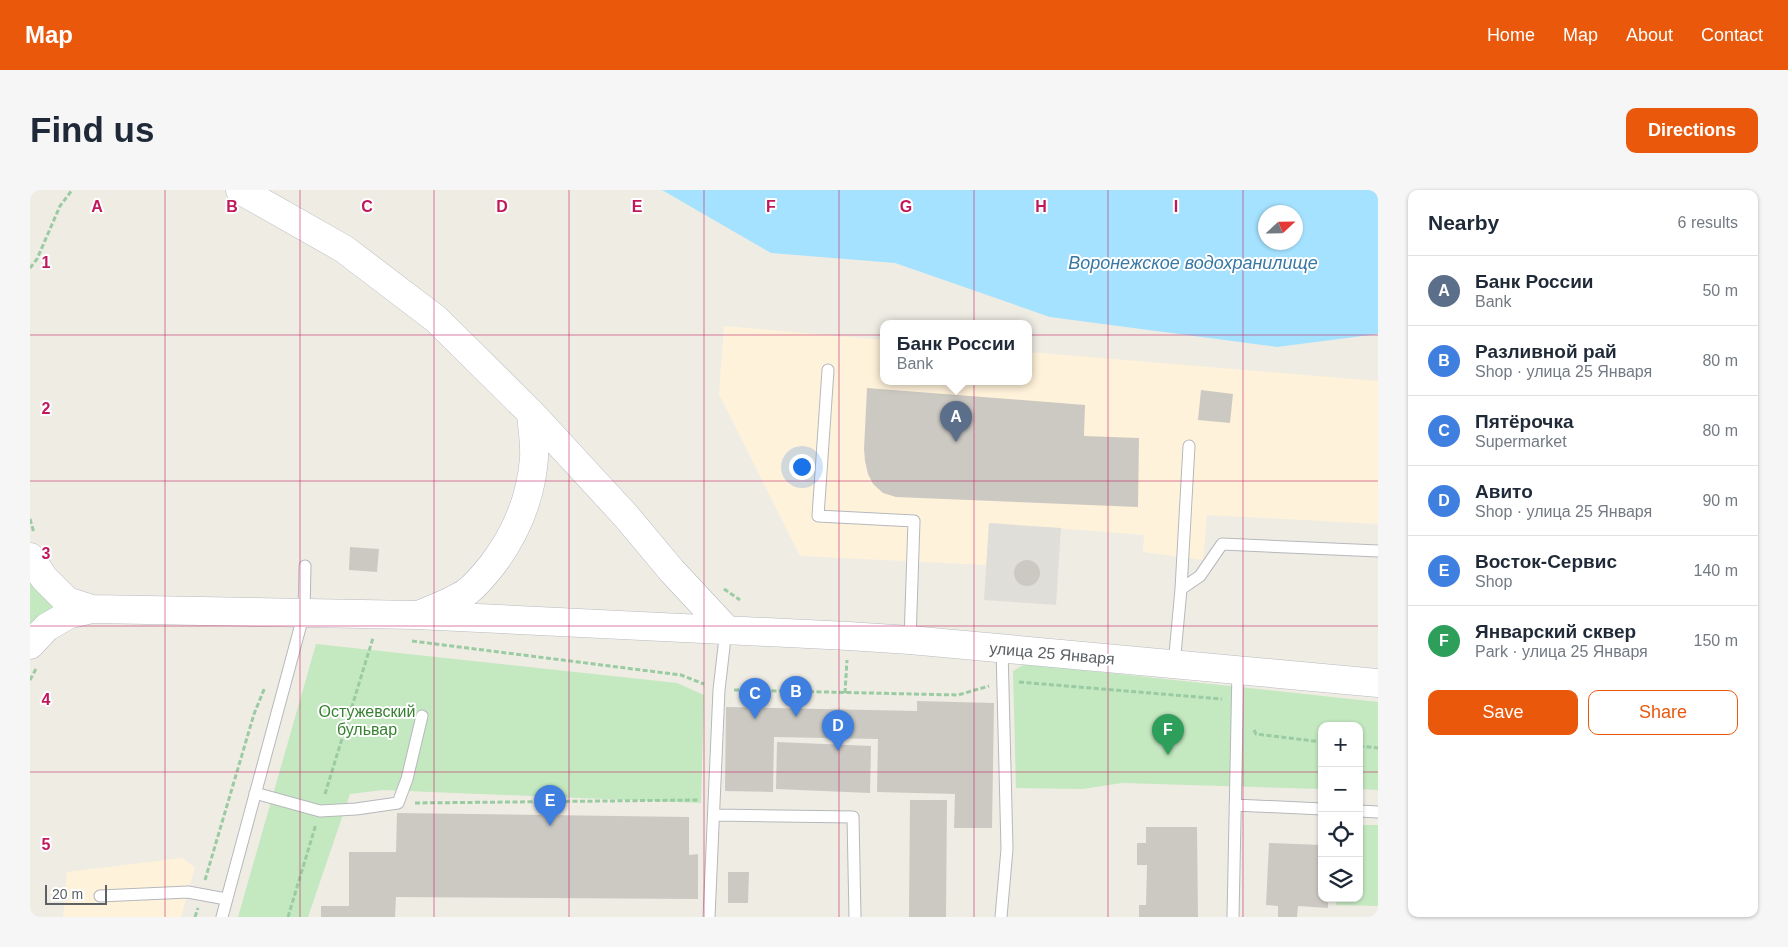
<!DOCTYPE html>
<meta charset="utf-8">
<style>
body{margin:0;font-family:Helvetica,sans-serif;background:#f6f6f7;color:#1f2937}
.controls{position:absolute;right:15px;bottom:15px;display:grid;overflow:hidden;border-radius:10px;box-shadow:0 1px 4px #0004}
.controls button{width:45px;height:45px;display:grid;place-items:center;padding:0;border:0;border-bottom:1px solid #e0e1e3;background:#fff;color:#1f2937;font:25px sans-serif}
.compass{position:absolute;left:1228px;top:15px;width:45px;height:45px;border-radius:50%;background:#fff;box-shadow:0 1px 4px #0004;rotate:68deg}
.scale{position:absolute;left:15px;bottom:12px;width:62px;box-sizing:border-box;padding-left:5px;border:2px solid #5c6165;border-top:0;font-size:14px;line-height:18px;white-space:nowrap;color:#5c6165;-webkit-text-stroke:4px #fff;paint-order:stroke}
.you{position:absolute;left:771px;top:276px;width:18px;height:18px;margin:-12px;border:4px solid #fff;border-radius:50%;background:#1a73e8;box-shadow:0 0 0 8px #1a73e833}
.badge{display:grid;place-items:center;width:32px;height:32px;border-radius:50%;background:#ea580c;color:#fff;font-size:16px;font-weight:700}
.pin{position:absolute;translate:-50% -41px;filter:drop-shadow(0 1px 2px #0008)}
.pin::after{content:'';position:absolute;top:26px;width:18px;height:15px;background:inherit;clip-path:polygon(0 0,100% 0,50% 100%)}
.popup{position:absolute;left:850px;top:130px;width:152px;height:65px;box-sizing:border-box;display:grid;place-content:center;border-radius:10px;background:#fff;filter:drop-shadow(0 1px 4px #0005);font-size:16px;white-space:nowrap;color:#747a83}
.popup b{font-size:19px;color:#1f2937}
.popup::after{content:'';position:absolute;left:50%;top:100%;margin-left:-10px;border:10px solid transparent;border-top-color:#fff}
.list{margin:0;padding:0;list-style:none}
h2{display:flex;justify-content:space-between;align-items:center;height:65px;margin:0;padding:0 20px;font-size:21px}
h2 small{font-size:16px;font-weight:400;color:#747a83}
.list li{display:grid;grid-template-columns:32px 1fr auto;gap:15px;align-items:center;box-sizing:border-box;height:70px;padding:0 20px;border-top:1px solid #e0e1e3}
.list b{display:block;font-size:19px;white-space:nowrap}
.list p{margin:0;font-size:16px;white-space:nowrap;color:#747a83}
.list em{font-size:16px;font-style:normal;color:#747a83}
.actions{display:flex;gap:10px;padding:15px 20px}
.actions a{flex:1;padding:11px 0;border:1px solid #ea580c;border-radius:10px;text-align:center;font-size:18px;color:#ea580c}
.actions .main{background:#ea580c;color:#fff}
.icon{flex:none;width:28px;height:28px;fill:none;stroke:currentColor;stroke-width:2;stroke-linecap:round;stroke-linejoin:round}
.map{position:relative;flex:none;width:1348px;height:727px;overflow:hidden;border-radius:10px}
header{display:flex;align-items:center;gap:30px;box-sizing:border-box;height:70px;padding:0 25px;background:#ea580c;color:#fff}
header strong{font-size:24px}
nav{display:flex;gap:28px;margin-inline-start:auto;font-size:18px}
.intro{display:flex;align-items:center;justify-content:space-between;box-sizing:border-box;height:120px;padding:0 30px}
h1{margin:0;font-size:35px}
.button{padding:12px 22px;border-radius:10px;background:#ea580c;color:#fff;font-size:18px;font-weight:700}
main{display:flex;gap:30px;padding:0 30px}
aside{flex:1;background:#fff;border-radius:10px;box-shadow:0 1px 4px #0004}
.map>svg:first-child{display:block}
.commercial{fill:#fff2da}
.industrial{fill:#e0ded9}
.green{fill:#c4e8c0}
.water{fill:#a5e2ff;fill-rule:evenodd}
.building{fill:#ccc9c3}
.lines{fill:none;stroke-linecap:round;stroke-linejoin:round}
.lane-casing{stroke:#b5b8bc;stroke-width:13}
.secondary-casing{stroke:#b6babf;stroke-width:29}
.path{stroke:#9acba3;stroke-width:3;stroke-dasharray:5 2.5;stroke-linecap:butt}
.lane{stroke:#fff;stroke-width:11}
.secondary{stroke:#fff;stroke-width:28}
.grid{fill:none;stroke:#c2185b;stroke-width:1;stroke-opacity:0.55}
.labels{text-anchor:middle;stroke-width:4;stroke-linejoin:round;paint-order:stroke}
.street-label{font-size:16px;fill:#5c6165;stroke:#fff}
.park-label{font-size:16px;fill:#368130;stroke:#fff}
.water-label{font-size:18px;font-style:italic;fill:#3878a3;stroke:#fff}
.grid-label{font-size:16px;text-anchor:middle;font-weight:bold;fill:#c2185b;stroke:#fff;stroke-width:4;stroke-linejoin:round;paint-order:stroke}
</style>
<header>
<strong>Map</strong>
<nav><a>Home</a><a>Map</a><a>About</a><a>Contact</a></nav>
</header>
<div class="intro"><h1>Find us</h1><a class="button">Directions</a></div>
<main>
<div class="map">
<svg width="1348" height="727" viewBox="0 0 1348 727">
<rect width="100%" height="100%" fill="#efece4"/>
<path class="commercial" d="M694,136L853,150L854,191H998L999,162L1348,191V334L1177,325L1173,370L1113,362L1114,345L959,333L956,375L770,366L689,204Z
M152,668L165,677L151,727H33L37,682Z"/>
<path class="industrial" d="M959,333L1031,338L1026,415L954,410Z"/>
<path class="green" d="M0,388L29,417L0,440Z
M286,454L647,493L674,505L671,613L353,600L320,604L278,727H208Z
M995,474L1348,512V600L1329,599V536H1292V599L1092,593L1052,599L986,598L983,481Z
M1329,635H1348V716L1306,715L1307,708H1329Z"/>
<path class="water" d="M632,0H1348V144L1247,157L1020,127L865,73L741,63ZM1236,22H1266V52H1236Z"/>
<path class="building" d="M837,198L1055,215L1054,246L1109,248L1108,317L866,307L853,303L843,294L838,284L835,271L834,259Z
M1171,200L1203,204L1200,233L1168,230Z
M320,357L349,359L347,382L319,380Z
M984 383a13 13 0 1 1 26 0a13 13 0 1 1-26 0Z
M887,511L964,513L962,638H924L925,604L847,602L848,549L744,547L743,602L695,601L696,517L887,521Z
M747,552L841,556L840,603L746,599Z
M880,610H917L916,727H879Z
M367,623L659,627V665L668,664V709L366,707L365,727H291V716H319V662H366Z
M1116,637H1167L1168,727H1109V715H1116L1117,675H1107V653H1116Z
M1239,653L1292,655V708H1298V718L1268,716L1267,727H1248V716L1236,715Z
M698,682H719L718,713H698Z"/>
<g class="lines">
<defs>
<path id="lane" d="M798,180L788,326L884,331L880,450
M1151,399L1170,386L1192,354L1348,361
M1144,475L1151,399L1159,256
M225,603L290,621L326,619L368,613L377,589L392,526
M1205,615L1292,619
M1329,621L1348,622
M684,625L823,627L825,727
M70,706L158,702L196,709
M192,727L274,423L275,376
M679,727L689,500L696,439
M971,727L977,659L972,459
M1203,727L1208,480"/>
<path id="secondary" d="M210,0L314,59L406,129L501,223L596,326L642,381L696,439
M0,367L14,388L37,411L62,419
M393,423C408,417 424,411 437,402C447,394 456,383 463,374C487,342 501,308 504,268C505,254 502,238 501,223
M0,455L17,437L38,425L62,419L386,425L818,446L880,450L1348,493"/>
</defs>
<use href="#lane" class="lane-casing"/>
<use href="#secondary" class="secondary-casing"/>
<path class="path" d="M0,78L7,69L30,16L42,0
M0,329L4,343
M694,399L710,410
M382,451L651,485L674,494
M0,490L7,477
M989,492L1192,509
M704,500L928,505L959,496
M815,503L817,470
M1224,540L1226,544L1292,552
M1329,556L1348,558
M295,604L343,448
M385,613L669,610
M175,690L224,524L235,497
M165,727L168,718
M258,727L286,634"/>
<use href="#lane" class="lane"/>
<use href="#secondary" class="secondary"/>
</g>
<path class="grid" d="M135,0V727M270,0V727M404,0V727M539,0V727M674,0V727M809,0V727M944,0V727M1078,0V727M1213,0V727M0,145H1348M0,291H1348M0,436H1348M0,582H1292M1329,582H1348"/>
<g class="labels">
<g class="street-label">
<text transform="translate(1022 463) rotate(5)" y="6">улица 25 Января</text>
</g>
<g class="park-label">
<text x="337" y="527">Остужевский<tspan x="337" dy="18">бульвар</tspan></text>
</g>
<g class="water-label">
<text x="1163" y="79">Воронежское водохранилище</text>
</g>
</g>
<g class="grid-label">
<text x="67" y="22">A</text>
<text x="202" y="22">B</text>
<text x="337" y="22">C</text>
<text x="472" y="22">D</text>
<text x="607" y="22">E</text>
<text x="741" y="22">F</text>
<text x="876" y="22">G</text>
<text x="1011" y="22">H</text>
<text x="1146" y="22">I</text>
<text x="16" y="78">1</text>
<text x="16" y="224">2</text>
<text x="16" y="369">3</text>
<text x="16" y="515">4</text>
<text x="16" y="660">5</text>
</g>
</svg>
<div class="controls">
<button>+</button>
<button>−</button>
<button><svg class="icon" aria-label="locate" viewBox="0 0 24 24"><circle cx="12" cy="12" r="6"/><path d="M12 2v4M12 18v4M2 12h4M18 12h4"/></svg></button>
<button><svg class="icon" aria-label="layers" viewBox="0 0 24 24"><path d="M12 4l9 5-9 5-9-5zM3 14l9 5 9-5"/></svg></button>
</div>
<svg class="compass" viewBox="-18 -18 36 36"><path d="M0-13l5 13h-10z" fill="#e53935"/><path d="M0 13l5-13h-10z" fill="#747a83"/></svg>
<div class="scale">20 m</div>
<div class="you"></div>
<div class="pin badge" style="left:926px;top:252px;background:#5c6f8a">A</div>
<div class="popup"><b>Банк России</b>Bank</div>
<div class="pin badge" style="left:766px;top:527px;background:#3f7fe0">B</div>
<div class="pin badge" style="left:725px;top:529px;background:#3f7fe0">C</div>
<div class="pin badge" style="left:808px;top:561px;background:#3f7fe0">D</div>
<div class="pin badge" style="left:520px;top:636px;background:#3f7fe0">E</div>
<div class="pin badge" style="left:1138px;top:565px;background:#2e9e5b">F</div>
</div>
<aside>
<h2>Nearby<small>6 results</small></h2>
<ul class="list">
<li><span class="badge" style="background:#5c6f8a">A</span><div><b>Банк России</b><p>Bank</p></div><em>50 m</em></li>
<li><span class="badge" style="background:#3f7fe0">B</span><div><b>Разливной рай</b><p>Shop · улица 25 Января</p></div><em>80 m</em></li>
<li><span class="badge" style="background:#3f7fe0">C</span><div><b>Пятёрочка</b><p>Supermarket</p></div><em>80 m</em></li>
<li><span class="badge" style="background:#3f7fe0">D</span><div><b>Авито</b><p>Shop · улица 25 Января</p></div><em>90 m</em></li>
<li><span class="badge" style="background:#3f7fe0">E</span><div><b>Восток-Сервис</b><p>Shop</p></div><em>140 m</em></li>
<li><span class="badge" style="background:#2e9e5b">F</span><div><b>Январский сквер</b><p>Park · улица 25 Января</p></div><em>150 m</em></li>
</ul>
<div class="actions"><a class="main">Save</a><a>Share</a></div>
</aside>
</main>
